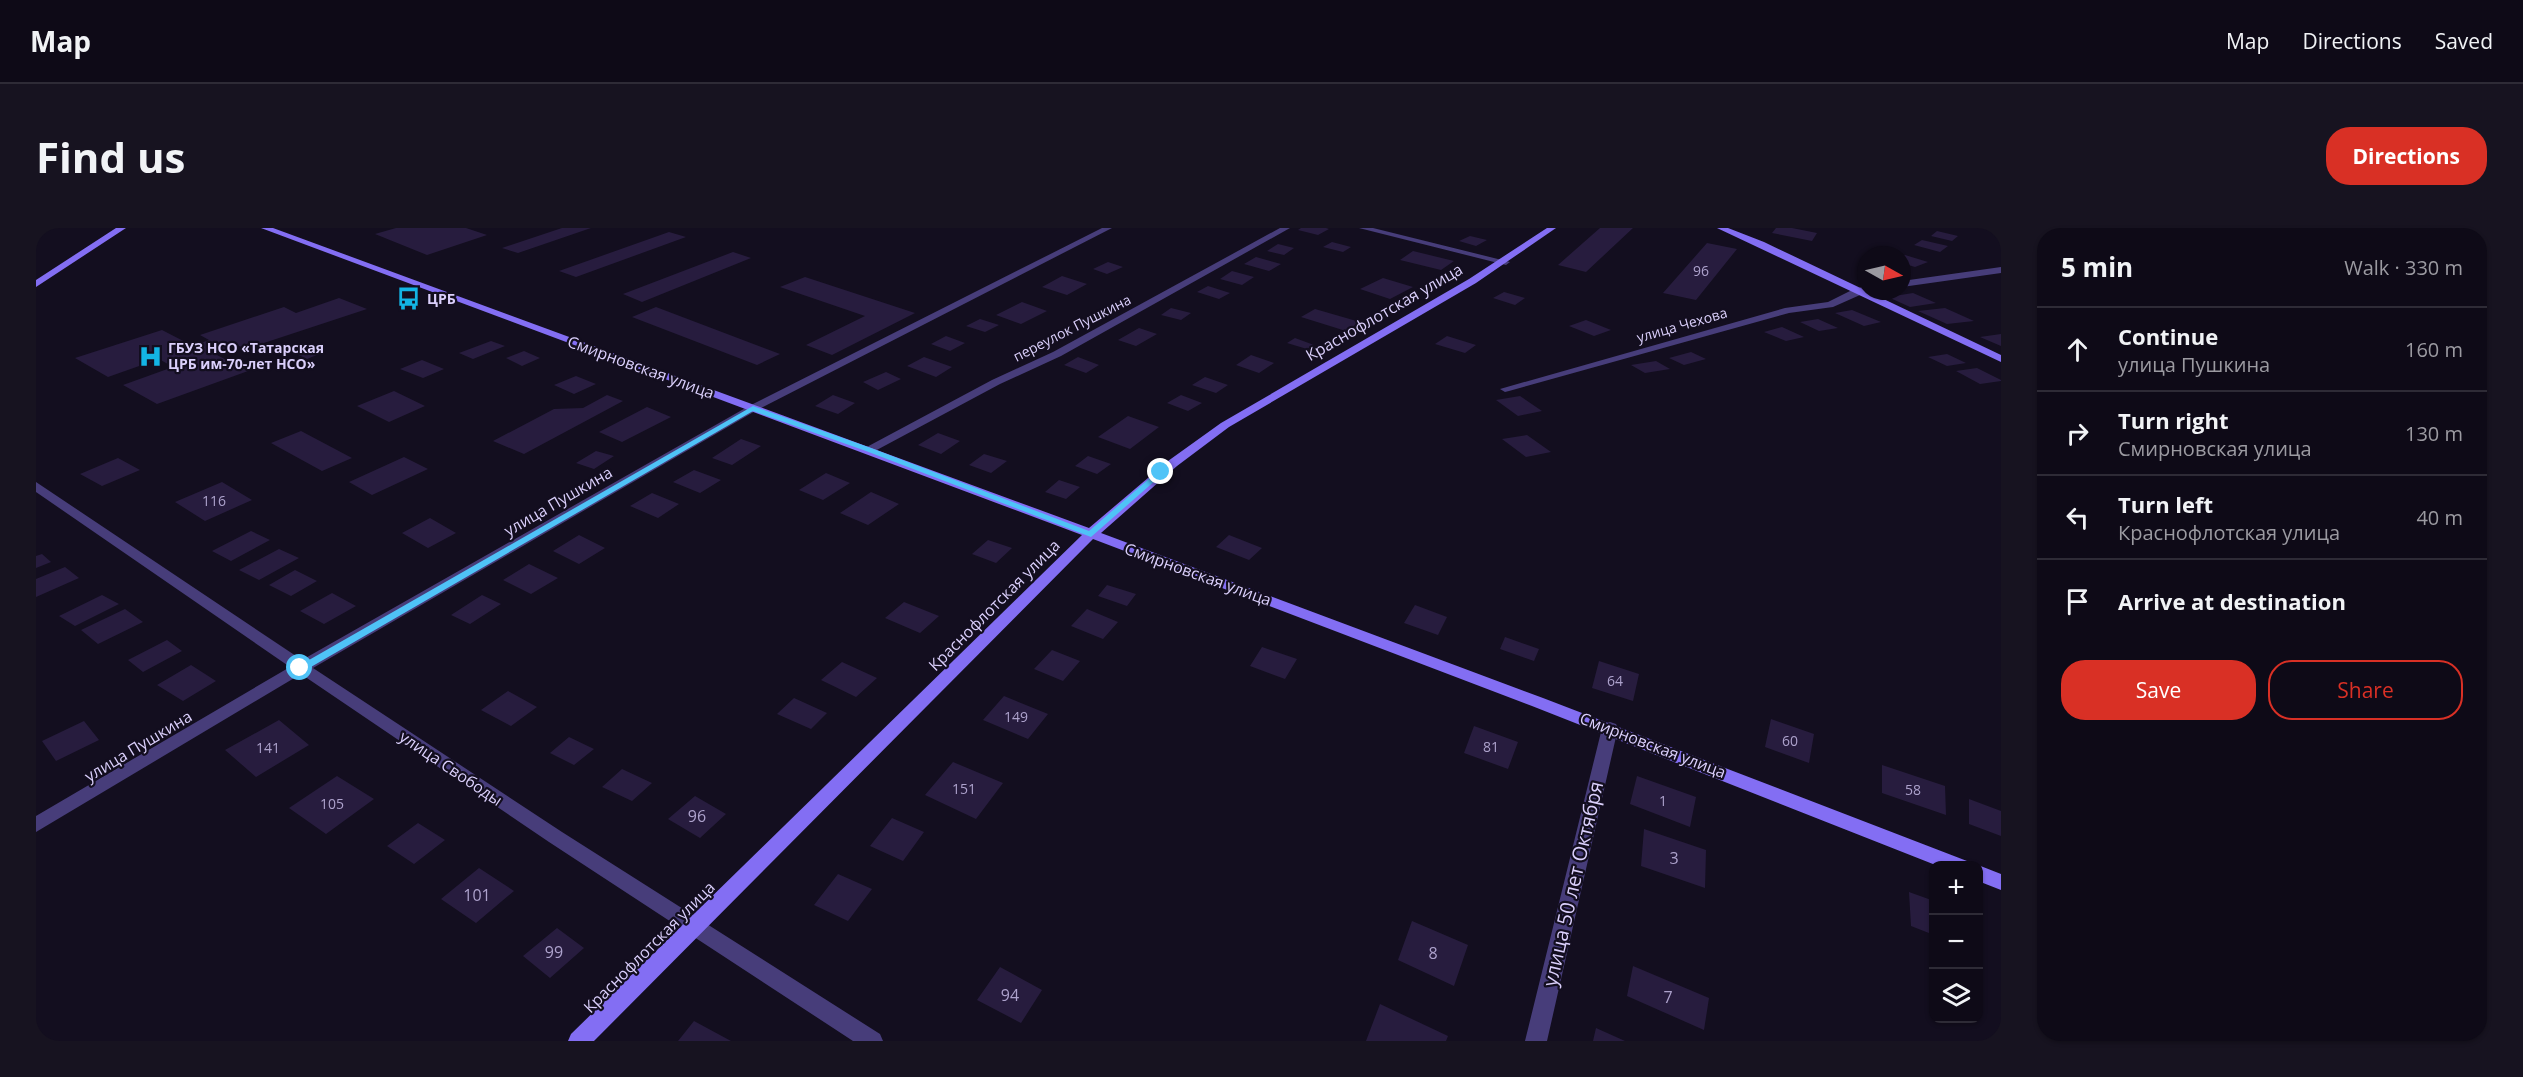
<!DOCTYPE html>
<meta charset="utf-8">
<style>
body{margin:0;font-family:"Open Sans",sans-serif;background:#171320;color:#f1f3f6}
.controls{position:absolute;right:18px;bottom:18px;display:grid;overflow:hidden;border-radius:12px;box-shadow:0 2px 4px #0004}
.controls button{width:54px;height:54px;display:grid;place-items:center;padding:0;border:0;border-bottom:2px solid #2e2b36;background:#0e0a17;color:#f1f3f6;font:30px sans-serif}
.compass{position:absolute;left:1821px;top:18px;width:54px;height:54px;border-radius:50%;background:#0e0a17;box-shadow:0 2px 4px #0004;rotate:98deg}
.stop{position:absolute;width:18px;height:18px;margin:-14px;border:4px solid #4fc3f7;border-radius:50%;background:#fff}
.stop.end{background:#4fc3f7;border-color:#fff;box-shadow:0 2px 6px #0008}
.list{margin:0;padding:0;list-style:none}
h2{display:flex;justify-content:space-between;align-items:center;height:78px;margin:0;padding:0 24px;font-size:26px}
h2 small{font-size:20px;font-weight:400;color:#9b9aa1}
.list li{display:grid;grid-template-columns:39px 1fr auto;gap:18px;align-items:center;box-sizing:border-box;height:84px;padding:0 24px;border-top:2px solid #2e2b36}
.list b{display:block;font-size:22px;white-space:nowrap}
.list p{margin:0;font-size:20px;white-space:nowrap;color:#9b9aa1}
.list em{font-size:20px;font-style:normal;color:#9b9aa1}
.actions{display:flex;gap:12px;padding:18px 24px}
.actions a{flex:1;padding:14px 0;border:2px solid #d93025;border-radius:24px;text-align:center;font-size:21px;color:#d93025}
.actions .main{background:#d93025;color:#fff}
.icon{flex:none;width:33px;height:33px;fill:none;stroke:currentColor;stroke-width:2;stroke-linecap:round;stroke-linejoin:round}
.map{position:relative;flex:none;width:1965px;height:813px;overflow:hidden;border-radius:24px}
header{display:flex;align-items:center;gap:36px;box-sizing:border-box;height:84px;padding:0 30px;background:#0e0a17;border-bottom:2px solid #2e2b36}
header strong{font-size:28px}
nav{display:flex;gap:33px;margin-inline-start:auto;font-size:21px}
.intro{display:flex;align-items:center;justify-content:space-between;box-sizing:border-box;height:144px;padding:0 36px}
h1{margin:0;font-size:42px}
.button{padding:15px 27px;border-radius:24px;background:#d93025;color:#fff;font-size:21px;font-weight:700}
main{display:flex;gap:36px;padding:0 36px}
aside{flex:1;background:#0e0a17;border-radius:24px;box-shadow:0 2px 4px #0004}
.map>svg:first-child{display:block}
.building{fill:#271c3e}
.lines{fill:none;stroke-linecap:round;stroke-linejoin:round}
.street{fill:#473d7a;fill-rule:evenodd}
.secondary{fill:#836ef3;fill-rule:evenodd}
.route{fill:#4fc3f7}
.labels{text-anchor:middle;stroke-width:4.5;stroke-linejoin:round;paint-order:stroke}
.number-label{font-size:14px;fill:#ada2cc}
.far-poi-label{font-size:14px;font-weight:bold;fill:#dacffb;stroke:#130e1f;text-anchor:start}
.far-street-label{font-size:14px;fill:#dacffb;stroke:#130e1f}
.street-label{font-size:16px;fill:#dacffb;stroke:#130e1f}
.near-number-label{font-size:16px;fill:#ada2cc}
.near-street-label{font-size:20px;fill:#dacffb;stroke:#130e1f}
</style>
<header>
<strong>Map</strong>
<nav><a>Map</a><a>Directions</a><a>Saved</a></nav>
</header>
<div class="intro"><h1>Find us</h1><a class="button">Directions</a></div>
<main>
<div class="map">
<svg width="1965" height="813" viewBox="0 0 1965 813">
<rect width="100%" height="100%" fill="#130e1f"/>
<path class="building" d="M360,0H430L451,7L391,27L339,6Z
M526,0H555L482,25L466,20Z
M1265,0H1290L1293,1L1282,7L1262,2Z
M1564,0H1597L1550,44L1522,37Z
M1740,0H1756L1781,5L1776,13L1736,5Z
M1901,3L1922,8L1916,13L1895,8Z
M633,4L650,9L540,49L523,43Z
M1434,8L1451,12L1440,18L1423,13Z
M1886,12L1912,18L1904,24L1878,17Z
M1296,14L1315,19L1307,24L1287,19Z
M1671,15L1701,21L1660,72L1627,65Z
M1242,16L1258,20L1248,27L1231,23Z
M1377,23L1418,33L1405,42L1364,32Z
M697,24L715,30L606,74L587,66Z
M1869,27L1892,34L1879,39L1866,35V28Z
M1220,29L1245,36L1233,43L1208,36Z
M1072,34L1087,39L1071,46L1057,41Z
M1196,43L1218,49L1206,57L1184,51Z
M1026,48L1051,56L1031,67L1006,59Z
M769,49L879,85L796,127L770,117L829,88L744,59Z
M1347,50L1377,59L1354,71L1324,61Z
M1172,58L1194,65L1183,71L1161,64Z
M1468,64L1489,70L1479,77L1457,70Z
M1877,65L1900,75L1874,79L1852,69Z
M303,70L331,81L210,121L201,117L177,125L212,143L121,176L87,157L137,139L123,131L72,149L39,130L126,102L157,118L173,112L164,107L248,79L260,85Z
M986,74L1011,83L985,96L960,87Z
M620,79L744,126L721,137L596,89Z
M1135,80L1155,85L1145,92L1125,87Z
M1909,80L1938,93L1911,96L1882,83Z
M1279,81L1324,94L1310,103L1265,89Z
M1816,82L1845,94L1828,98L1799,85Z
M944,91L963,97L949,104L930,98Z
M1782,91L1802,100L1783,103L1764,94Z
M1550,92L1575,102L1558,108L1533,98Z
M1746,99L1768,109L1750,113L1728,104Z
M1103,100L1121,106L1100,118L1082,112Z
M1965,106V118L1944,109Z
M910,108L929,115L914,123L895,116Z
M1411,108L1440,117L1429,125L1399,116Z
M1259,110L1278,117L1271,121L1251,115Z
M455,113L469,118L437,131L423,125Z
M274,117L288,124L271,131L256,124Z
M488,123L504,130L486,138L470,130Z
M1655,124L1670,131L1648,137L1633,130Z
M1911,126L1930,135L1911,138L1892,129Z
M1215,127L1238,135L1223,145L1200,137Z
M888,129L916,139L900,149L871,138Z
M1042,129L1063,137L1050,145L1028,137Z
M386,132L408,141L387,150L364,141Z
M1620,133L1634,141L1609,145L1595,137Z
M1941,140L1965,152V153L1944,156L1920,143Z
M850,144L865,151L842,162L827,154Z
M540,148L560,156L538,166L518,157Z
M1169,149L1192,157L1180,165L1156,157Z
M358,163L389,178L353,194L321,178Z
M571,167L587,173L488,226L457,213L518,181L547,180Z
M797,167L819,175L802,186L779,178Z
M1145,167L1166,175L1152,183L1131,175Z
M1484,168L1506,183L1482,188L1460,172Z
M611,179L635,189L586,214L563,204Z
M1092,188L1123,199L1094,221L1062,209Z
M265,203L316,230L286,243L235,215Z
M902,205L924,213L905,226L882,217Z
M1491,207L1515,224L1490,229L1466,211Z
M705,211L725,218L696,237L676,230Z
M560,223L578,228L558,241L540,235Z
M948,226L971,233L955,245L933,237Z
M1052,228L1075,236L1061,246L1039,238Z
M368,229L392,241L336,267L313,254Z
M82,230L104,242L66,258L44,246Z
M658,242L685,252L664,265L637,254Z
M790,245L814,255L787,272L763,262Z
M1023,252L1044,259L1030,271L1009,264Z
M186,254L216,272L169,293L139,274Z
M835,264L863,276L832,297L804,285Z
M616,265L643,276L622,290L594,278Z
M394,290L420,305L392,320L366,305Z
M215,303L234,312L195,333L176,323Z
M543,307L569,320L543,336L517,323Z
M1193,307L1226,320L1213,332L1180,319Z
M952,312L976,320L960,335L936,326Z
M243,321L263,330L223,352L203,342Z
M6,326L15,334L0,340V328Z
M493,336L522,350L495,366L467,352Z
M29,339L43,350L0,369V351Z
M259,342L281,353L255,368L233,357Z
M1071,357L1100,366L1091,378L1062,368Z
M296,365L320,378L288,396L264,383Z
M66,367L83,376L39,398L23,388Z
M446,367L465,376L434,396L415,387Z
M868,374L903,388L884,405L849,390Z
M1379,377L1411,389L1402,407L1368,395Z
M89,381L107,394L62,416L45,402Z
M1051,381L1082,394L1067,411L1035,398Z
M1469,409L1503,421L1498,433L1464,421Z
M131,412L146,423L107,444L92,432Z
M1226,419L1261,431L1249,451L1214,438Z
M1016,422L1044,433L1027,453L998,441Z
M1563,433L1603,446L1597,473L1556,460Z
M806,434L841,450L820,469L785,452Z
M155,437L180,453L147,473L121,457Z
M472,463L501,479L475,498L445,482Z
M968,468L1012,486L992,511L947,492Z
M758,470L791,485L775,501L741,486Z
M1735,491L1778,506L1773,535L1729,519Z
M243,492L273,517L220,549L189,522Z
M48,493L63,512L20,533L6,513Z
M1438,498L1482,514L1472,541L1428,525Z
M533,509L558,521L538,537L514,525Z
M917,534L967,555L940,591L889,567Z
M1846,537L1909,558L1910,587L1846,565Z
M586,541L616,555L596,573L566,559Z
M301,548L338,571L290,606L253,580Z
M1601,548L1660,569L1654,599L1594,576Z
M659,568L690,586L664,610L632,591Z
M1933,571L1965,583V608L1933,596Z
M856,590L888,604L867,633L834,618Z
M382,595L409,612L378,636L351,618Z
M1608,601L1670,622L1669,660L1605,638Z
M443,640L478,663L440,695L405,671Z
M802,646L836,661L812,693L778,677Z
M1873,664L1898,673V707L1875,698Z
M1376,693L1432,717L1418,758L1362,732Z
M521,700L548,720L514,750L487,728Z
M1597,738L1673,770L1668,802L1591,768Z
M964,739L1006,762L985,795L941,772Z
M1344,776L1412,808L1410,813H1330Z
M658,793L695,813H642Z
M1560,800L1589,813H1557Z"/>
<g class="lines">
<path class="street" d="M1066,0H1076L721,182L277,440L526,604L844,806L847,813H817L513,614L265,446L0,604V588L254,439L0,264V254L266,432L713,178Z
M1244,0H1254L1025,128L964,156L837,224H829L827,221L956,152L1017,124Z
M1323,0H1337L1474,34L1470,37Z
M1965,39V45L1866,59V53Z
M1830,58V63H1833L1797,79L1753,85L1473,163L1469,164L1464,161L1749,80L1792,74L1818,61Z
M1574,494L1580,496L1582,500L1511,813H1489L1566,500L1568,496Z"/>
<path class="secondary" d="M80,0H90L0,59V52Z
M225,0H237L1053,300L1132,233L1185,195L1433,51L1511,0H1520L1440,55L1193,199L1141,238L1065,305L1507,470L1931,633L1933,638H1902L1496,478L1057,311L558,813H532L535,806L1046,307Z
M1681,0H1692L1728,14L1965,127V134Z
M1942,637L1965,646V662L1942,653Z"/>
</g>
<path class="route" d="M717,178L835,220L1053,303L1122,243L1129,244L1055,309L830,223L717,183L268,443L264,444L259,440Z"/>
<defs>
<symbol id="bus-bare" viewBox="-9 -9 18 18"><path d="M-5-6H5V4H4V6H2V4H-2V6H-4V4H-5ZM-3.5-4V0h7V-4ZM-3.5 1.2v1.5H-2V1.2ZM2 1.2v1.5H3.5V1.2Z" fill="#13b4e4" stroke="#130e1f" stroke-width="2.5" paint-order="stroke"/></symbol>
<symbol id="hospital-bare" viewBox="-9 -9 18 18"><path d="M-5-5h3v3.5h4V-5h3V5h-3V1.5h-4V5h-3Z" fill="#13b4e4" stroke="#130e1f" stroke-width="2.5" paint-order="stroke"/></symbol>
</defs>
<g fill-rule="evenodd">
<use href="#bus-bare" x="356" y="54" width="33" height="33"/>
<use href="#hospital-bare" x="98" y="112" width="33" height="33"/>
</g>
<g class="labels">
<g class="number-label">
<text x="1665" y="48">96</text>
<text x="178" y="278">116</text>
<text x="1579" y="458">64</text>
<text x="980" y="494">149</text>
<text x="1754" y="518">60</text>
<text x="1455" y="524">81</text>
<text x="232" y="525">141</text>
<text x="928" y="566">151</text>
<text x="1877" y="567">58</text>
<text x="1627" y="578">1</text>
<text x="296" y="581">105</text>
</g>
<g class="far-poi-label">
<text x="391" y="76">ЦРБ</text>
<text x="132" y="125">ГБУЗ НСО «Татарская<tspan x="132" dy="16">ЦРБ им-70-лет НСО»</tspan></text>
</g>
<g class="far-street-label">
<text transform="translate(1646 97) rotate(-16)" y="5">улица Чехова</text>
<text transform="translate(1036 100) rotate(-27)" y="5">переулок Пушкина</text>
</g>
<g class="street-label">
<text transform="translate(1348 84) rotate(-30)" y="6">Краснофлотская улица</text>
<text transform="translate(605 139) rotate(20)" y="6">Смирновская улица</text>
<text transform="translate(522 273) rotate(-30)" y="6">улица Пушкина</text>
<text transform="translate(1162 346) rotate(20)" y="6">Смирновская улица</text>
<text transform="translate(958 377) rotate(-45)" y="6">Краснофлотская улица</text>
<text transform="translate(1617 517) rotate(21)" y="6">Смирновская улица</text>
<text transform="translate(102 518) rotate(-31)" y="6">улица Пушкина</text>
<text transform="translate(415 540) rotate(34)" y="6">улица Свободы</text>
<text transform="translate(613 719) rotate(-45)" y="6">Краснофлотская улица</text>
</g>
<g class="near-number-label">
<text x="661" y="594">96</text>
<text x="1638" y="636">3</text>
<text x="441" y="673">101</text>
<text x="518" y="730">99</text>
<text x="1397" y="731">8</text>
<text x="974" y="773">94</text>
<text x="1632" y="775">7</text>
</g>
<g class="near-street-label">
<text transform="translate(1537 656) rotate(-77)" y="7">улица 50 лет Октября</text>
</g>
</g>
</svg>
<div class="controls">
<button>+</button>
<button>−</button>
<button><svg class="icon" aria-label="layers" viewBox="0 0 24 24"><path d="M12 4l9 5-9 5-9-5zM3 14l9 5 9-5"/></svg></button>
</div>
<svg class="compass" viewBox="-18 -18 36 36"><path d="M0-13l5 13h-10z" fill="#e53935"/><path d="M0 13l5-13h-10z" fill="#9b9aa1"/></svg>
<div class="stop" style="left:264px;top:440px"></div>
<div class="stop end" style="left:1125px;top:244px"></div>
</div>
<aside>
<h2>5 min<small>Walk · 330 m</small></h2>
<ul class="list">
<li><svg class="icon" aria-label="ahead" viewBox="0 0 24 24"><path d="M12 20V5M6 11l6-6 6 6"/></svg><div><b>Continue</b><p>улица Пушкина</p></div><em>160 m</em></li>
<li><svg class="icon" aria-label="right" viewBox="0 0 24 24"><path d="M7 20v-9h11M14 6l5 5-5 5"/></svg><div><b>Turn right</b><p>Смирновская улица</p></div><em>130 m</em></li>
<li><svg class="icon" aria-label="left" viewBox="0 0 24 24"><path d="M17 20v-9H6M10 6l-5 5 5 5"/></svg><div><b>Turn left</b><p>Краснофлотская улица</p></div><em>40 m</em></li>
<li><svg class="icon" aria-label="arrive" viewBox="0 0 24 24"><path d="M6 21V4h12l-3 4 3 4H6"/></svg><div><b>Arrive at destination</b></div></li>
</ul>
<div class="actions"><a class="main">Save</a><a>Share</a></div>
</aside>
</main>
